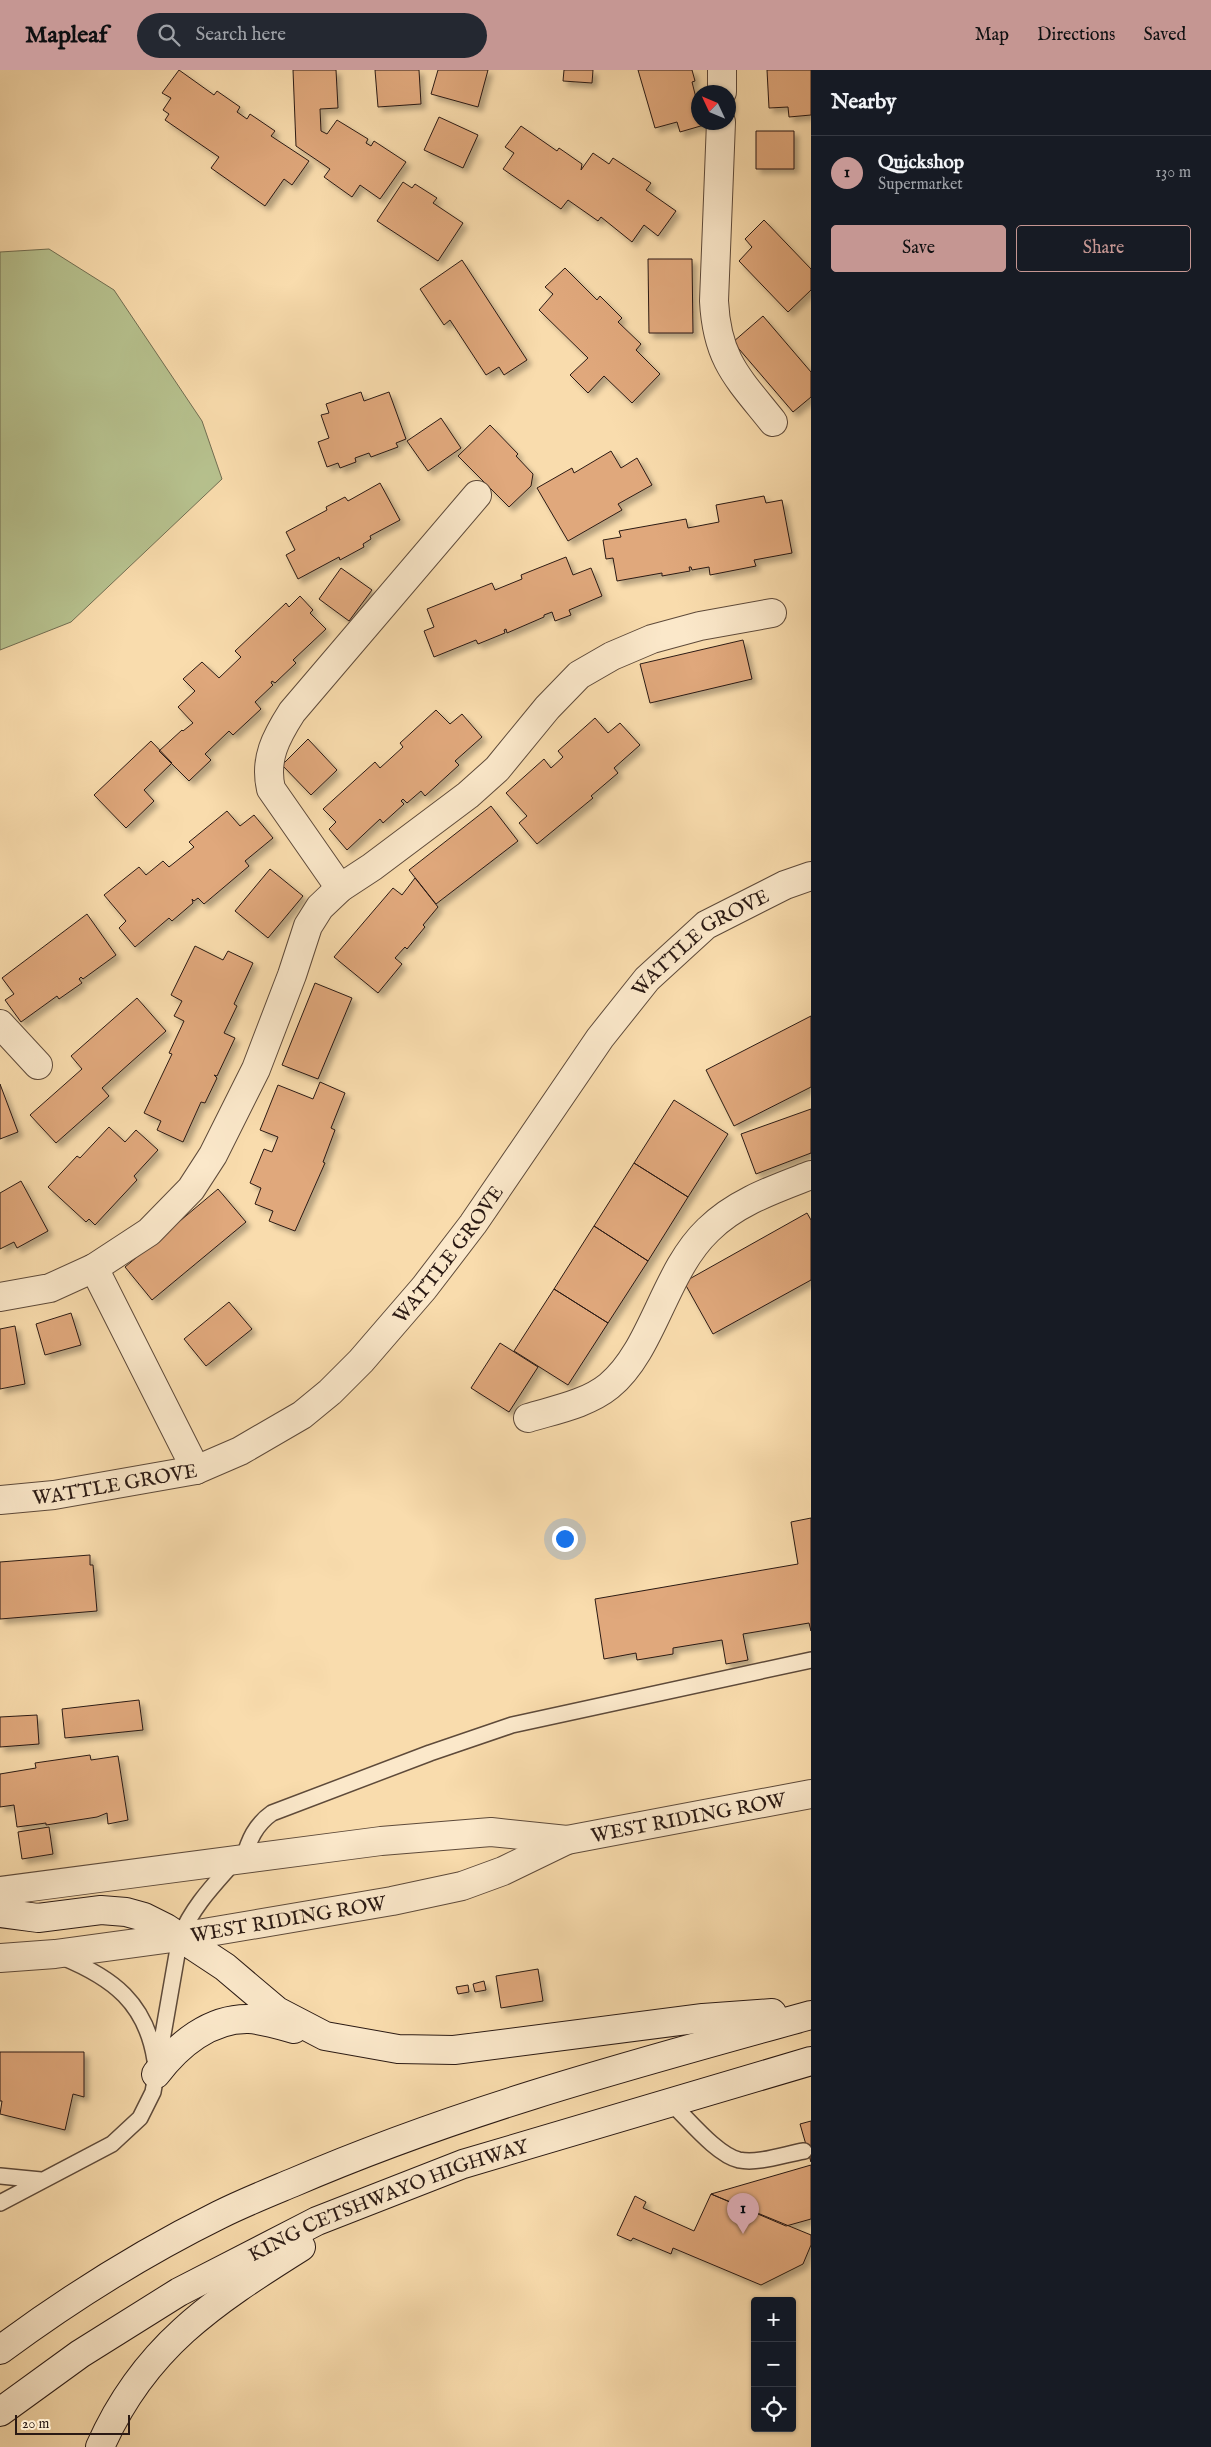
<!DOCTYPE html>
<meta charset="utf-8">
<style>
body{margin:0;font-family:"IM FELL English",serif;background:#242831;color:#f1f3f6}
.controls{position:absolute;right:15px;bottom:15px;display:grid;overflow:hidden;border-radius:5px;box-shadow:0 1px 4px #0004}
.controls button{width:45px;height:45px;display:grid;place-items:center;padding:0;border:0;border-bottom:1px solid #363941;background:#171b24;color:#f1f3f6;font:25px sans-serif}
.compass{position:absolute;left:691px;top:15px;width:45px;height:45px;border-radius:50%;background:#171b24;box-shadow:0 1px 4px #0004;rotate:314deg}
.scale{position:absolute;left:15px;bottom:12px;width:115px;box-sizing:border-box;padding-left:5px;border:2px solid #2b1a14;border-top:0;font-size:14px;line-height:18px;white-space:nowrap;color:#2b1a14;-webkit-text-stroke:4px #fbe8ca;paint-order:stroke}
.you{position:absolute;left:564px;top:1468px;width:18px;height:18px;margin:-12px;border:4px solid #fff;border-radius:50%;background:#1a73e8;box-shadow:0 0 0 8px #1a73e833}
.badge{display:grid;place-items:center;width:32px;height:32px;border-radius:50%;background:#c59692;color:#111;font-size:16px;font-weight:700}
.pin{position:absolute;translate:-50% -41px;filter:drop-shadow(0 1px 2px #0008)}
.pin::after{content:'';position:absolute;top:26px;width:18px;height:15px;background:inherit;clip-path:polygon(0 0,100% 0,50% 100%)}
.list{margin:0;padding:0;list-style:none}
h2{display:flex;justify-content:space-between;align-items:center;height:65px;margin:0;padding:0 20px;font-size:21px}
h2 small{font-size:16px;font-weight:400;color:#9ea1a6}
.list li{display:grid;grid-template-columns:32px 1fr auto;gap:15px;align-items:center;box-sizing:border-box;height:75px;padding:0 20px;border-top:1px solid #363941}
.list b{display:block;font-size:19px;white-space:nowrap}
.list p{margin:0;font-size:16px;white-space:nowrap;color:#9ea1a6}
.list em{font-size:16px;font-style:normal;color:#9ea1a6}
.actions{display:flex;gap:10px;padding:15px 20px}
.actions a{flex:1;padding:11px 0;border:1px solid #c59692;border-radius:5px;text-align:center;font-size:18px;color:#c59692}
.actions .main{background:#c59692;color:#111}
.icon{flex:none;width:28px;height:28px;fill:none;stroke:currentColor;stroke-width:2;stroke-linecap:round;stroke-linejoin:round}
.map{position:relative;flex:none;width:811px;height:2377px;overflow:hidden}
header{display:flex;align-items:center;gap:30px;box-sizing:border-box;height:70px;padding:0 25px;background:#c59692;color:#111}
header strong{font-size:24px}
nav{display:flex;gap:28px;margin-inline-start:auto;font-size:18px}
.search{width:350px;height:45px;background:#242831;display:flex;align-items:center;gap:12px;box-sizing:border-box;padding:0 18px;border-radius:28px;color:#9ea1a6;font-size:19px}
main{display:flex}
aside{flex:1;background:#171b24}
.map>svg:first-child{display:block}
.green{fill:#b7c28f;stroke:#716e52}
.building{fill:#e0a87c;stroke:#2b1a14;filter:url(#shadow)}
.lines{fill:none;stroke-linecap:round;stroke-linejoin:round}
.service-casing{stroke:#5e4a3a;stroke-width:18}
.minor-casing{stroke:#5e4a3a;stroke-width:30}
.secondary-casing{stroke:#2b1a14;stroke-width:30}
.service{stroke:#fbe8ca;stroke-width:15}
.minor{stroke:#fbe8ca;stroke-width:28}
.secondary{stroke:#fbe8ca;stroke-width:28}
.labels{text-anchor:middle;stroke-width:4;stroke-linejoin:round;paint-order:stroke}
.street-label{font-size:20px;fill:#2b1a14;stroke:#fbe8ca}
</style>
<header>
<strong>Mapleaf</strong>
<div class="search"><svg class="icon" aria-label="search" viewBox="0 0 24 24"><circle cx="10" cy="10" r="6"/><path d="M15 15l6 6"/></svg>Search here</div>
<nav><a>Map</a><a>Directions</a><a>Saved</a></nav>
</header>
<main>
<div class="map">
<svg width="811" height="2377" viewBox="0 0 811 2377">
<defs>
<filter id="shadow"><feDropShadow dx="4.5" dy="4.5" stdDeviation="2.5" flood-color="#0004"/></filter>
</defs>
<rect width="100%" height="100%" fill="#f9dcad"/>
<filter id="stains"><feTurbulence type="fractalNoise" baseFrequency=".004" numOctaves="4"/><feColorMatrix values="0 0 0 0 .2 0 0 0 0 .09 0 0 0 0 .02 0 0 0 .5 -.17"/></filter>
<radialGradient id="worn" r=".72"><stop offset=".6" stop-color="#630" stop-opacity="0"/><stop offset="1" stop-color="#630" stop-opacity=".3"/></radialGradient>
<path class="green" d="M49,179L114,220L202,351L222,409L71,552L0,580V182Z"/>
<path class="building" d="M179,0L214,25L217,21L240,37L237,42L247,49L250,44L275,61L271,66L309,91L292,115L284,109L265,136L211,98L219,87L165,50L169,44L163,40L171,28L162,23Z
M293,0H336L338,38L320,39L321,61L327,64L337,50L368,69L366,73L371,76L374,71L406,92L380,129L360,115L352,127L324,107L330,99L296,76Z
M375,0H419L421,34L378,37Z
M438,0H488L478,37L431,24Z
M564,0H593L592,13L563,11Z
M638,0H692L695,11L692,12L698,36V52H703L704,55L680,62L677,52L655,58Z
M767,0H811V45L789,47L788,37L769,38Z
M439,47L478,65L463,98L424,80Z
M521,56L557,81L559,78L582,94L581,100L593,83L609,94L613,88L651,113L646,120L676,141L658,166L644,155L632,172L601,147L598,151L568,130L561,139L503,99L514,83L505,77Z
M756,61H794V99H756Z
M403,112L412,118L415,114L437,128L433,133L463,153L438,191L377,151Z
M764,150L811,199V220L788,242L739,191L752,177L745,169Z
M648,189H692L693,263H649Z
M462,190L527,290L504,305L499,297L486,305L450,250L444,255L420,219Z
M565,198L597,230L600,226L622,248L618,252L641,274L636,280L660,304L632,333L604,306L588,323L570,305L588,288L539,240L553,224L545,217Z
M763,246L811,302V327L793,342L733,272Z
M361,322L364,331L389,322L406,369L396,373L398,377L371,387L369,383L355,388L356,392L340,398L338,393L327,397L318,372L329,368L321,345L329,343L326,334Z
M441,348L461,378L428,401L407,371Z
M490,355L518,384L516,386L533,404L531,416L509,437L458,386Z
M611,381L621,398L637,388L652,415L618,434L622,440L568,471L537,418L572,398L574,403Z
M380,413L400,450L370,466L371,469L363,474L364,477L340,490L339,487L298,509L286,485L295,480L286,462L327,440L326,437L345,427L348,431Z
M764,426L766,433L782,430L792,483L754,490L756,496L710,505L709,497L692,500L691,497H689L690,501L662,506V503L617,511L613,488L606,489L603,470L621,467L619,461L686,449L688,458L719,452L716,435Z
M566,487L573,505L591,498L602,526L569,540L571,545L555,551L552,542L544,545V547L507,563L506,559L504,560L505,563L478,574L476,570L434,587L424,561L434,557L427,539L492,513L495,520L522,509L521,505Z
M341,498L372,520L349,551L319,529Z
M300,526L313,540L310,543L326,559L293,590L296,593L275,613L272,611L271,613L273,615L255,632L261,639L233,665L229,661L205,684L211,690L189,711L159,681L182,660L183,661L193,653L178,637L195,621L183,609L202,592L219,608L241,587L235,581L286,533L289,537Z
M743,570L752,609L650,633L640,594Z
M436,640L450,654L462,644L482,667L455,691L459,695L425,726L421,721L407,733L403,729L401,731L404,734L383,753L380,749L347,780L329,759L336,752L323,739L375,692L380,698L403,677L400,673Z
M595,648L608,663L620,653L640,675L614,698L618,703L591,726L593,728L537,774L519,753L527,746L506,723L544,689L551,698L563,687L558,681Z
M308,669L337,700L311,725L282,695Z
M151,671L172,693L144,720L154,731L126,758L94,725Z
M491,736L518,771L436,834L409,800Z
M227,741L240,756L254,745L273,768L245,791L249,796L204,834L198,828L194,831L192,829L193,833L172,851L169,848L135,877L119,858L126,851L104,825L139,797L146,805L163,791L169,797L194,777L189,772Z
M270,799L303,826L268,868L235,841Z
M415,808L438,837L423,855L425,857L407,879L405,877L395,888L402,894L378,923L334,887L393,818L402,825Z
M87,844L116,885L83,909L81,907L79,909L82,913L59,929L57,926L21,952L5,930L14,924L2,908Z
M195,876L223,890L228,881L253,893L234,934L237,936L224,963L235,968L217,1006L214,1005L217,1008L205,1033L201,1032L183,1072L157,1060L161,1051L144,1043L172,984L169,983L184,951L174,946L182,931L171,925Z
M315,913L352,928L318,1009L282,995Z
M137,928L166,961L102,1018L109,1026L56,1073L30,1045L82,999L71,986Z
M811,946V1017L734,1056L706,1000Z
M320,1012L345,1023L331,1058L335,1060L323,1092L325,1093L295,1161L269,1151L273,1141L255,1134L261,1118L250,1113L264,1079L272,1082L278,1067L260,1060L278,1015L313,1029Z
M0,1014L18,1062L0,1069Z
M674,1030L728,1064L688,1127L634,1093Z
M811,1039V1083L756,1104L741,1064Z
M109,1057L125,1072L136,1060L158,1080L134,1106L137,1110L95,1155L89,1149L86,1152L48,1117L77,1086L80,1088Z
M634,1093L688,1127L648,1191L594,1156Z
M21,1111L48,1161L17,1178L14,1172L0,1179V1123Z
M218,1119L246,1152L152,1230L125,1197Z
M807,1143L811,1150V1210L713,1264L684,1212Z
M594,1156L648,1191L608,1253L554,1219Z
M554,1219L608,1253L568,1315L514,1281Z
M229,1232L252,1259L206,1296L184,1269Z
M71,1243L81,1275L45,1285L36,1254Z
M15,1256L25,1314L0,1319V1259Z
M500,1273L538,1297L509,1342L471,1318Z
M811,1448V1561L809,1553L743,1564L748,1590L726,1594L722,1570L673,1578V1584L637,1590L636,1583L604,1589L595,1529L798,1494L791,1452Z
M90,1485V1495H93L97,1541L0,1549V1492Z
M139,1630L143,1660L65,1668L62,1639Z
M37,1645L39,1674L0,1677V1647Z
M90,1685L91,1690L118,1686L128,1750L108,1754L107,1743L97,1747L46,1755V1753L17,1757L14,1735L0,1737V1704L36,1698L35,1693Z
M49,1757L53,1784L22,1789L18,1762Z
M538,1899L543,1931L501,1938L496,1906Z
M484,1911L486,1920L475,1922L473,1914Z
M468,1915L469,1922L458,1924L456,1917Z
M0,1982H84V2027L73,2024L65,2060L0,2044L2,2031H0Z
M811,2051V2092L800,2054Z
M811,2095V2149L786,2156L711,2124Z
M711,2124L811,2165V2175L803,2194L761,2215L673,2178L671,2184L633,2168L631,2171L617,2165L635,2126L646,2132L643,2138L694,2161Z"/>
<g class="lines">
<defs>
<path id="service" d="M243,1790C249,1770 255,1755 272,1743L430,1683L512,1655L811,1590
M62,1887C113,1908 146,1933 155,1990
M672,2034C689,2050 717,2085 739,2090C759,2094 785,2084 804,2081
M0,2106L41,2110
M0,2133L112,2074L140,2048L153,2022L180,1867C193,1836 213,1816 235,1791"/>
<g id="minor">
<path d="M722,22V0"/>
<path d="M721,52L714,231C717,290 738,308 773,352"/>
<path d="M340,818L271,719C264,689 276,667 292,642L477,425"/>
<path d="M0,954L38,995"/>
<path d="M94,1198L196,1400"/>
<path d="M0,1227L50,1218L94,1198L149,1162L191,1119L213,1085L256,999L292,905L308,856L320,837L340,818L372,797L468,725L497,699L547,638L579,605L612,586L652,569L700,556L772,543"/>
<path d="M528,1348C554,1340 587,1334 609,1316C653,1280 664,1202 708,1160C736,1132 775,1119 811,1105"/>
<path id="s1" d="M0,1430L54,1425L196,1400L240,1381L302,1345L330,1322L361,1291L424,1218L473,1154L600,968L647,909L706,855L785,815L811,806"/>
<path d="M0,1821L381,1771L491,1762L567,1770"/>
<path id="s2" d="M0,1888L55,1884L180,1867L392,1831L462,1816L503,1801L567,1770L811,1724"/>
</g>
<g id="secondary">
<path d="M0,1843L38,1848L101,1840L126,1842L144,1847L166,1858L225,1897L277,1941L325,1966L398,1979L454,1980L703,1948L772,1943"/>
<path d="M156,2004C178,1975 210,1948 249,1949C264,1950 280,1955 294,1959"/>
<path d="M0,2280C69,2229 142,2183 219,2145C243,2133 268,2123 292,2113C461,2040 634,1994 811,1945"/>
<path id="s3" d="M0,2342L80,2284L179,2222L317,2151L463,2094L811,1991"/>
<path d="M100,2377C144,2277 212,2233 301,2177"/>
</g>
</defs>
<use href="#service" class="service-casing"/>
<use href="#minor" class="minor-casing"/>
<use href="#secondary" class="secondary-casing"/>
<use href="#service" class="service"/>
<use href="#minor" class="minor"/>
<use href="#secondary" class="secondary"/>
</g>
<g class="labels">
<g class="street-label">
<text dy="7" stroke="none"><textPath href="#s1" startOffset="941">WATTLE GROVE</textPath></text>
<text dy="7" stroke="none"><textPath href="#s1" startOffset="536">WATTLE GROVE</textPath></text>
<text dy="7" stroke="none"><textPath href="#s1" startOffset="116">WATTLE GROVE</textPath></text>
<text dy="7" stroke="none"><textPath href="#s2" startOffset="706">WEST RIDING ROW</textPath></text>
<text dy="7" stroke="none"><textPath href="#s2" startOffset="291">WEST RIDING ROW</textPath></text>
<text dy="7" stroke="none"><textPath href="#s3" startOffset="445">KING CETSHWAYO HIGHWAY</textPath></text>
</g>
</g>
<rect width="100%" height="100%" filter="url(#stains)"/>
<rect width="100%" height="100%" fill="url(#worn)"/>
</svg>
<div class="controls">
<button>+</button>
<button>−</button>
<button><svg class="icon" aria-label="locate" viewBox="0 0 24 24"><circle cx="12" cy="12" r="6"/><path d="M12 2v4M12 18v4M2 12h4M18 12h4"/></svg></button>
</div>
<svg class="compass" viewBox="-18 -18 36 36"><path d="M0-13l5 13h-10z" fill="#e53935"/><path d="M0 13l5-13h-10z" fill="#9ea1a6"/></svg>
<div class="scale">20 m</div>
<div class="you"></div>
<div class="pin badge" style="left:743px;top:2164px">1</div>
</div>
<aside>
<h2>Nearby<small></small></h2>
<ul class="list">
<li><span class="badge">1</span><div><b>Quickshop</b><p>Supermarket</p></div><em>130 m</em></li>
</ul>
<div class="actions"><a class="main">Save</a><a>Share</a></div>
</aside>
</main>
